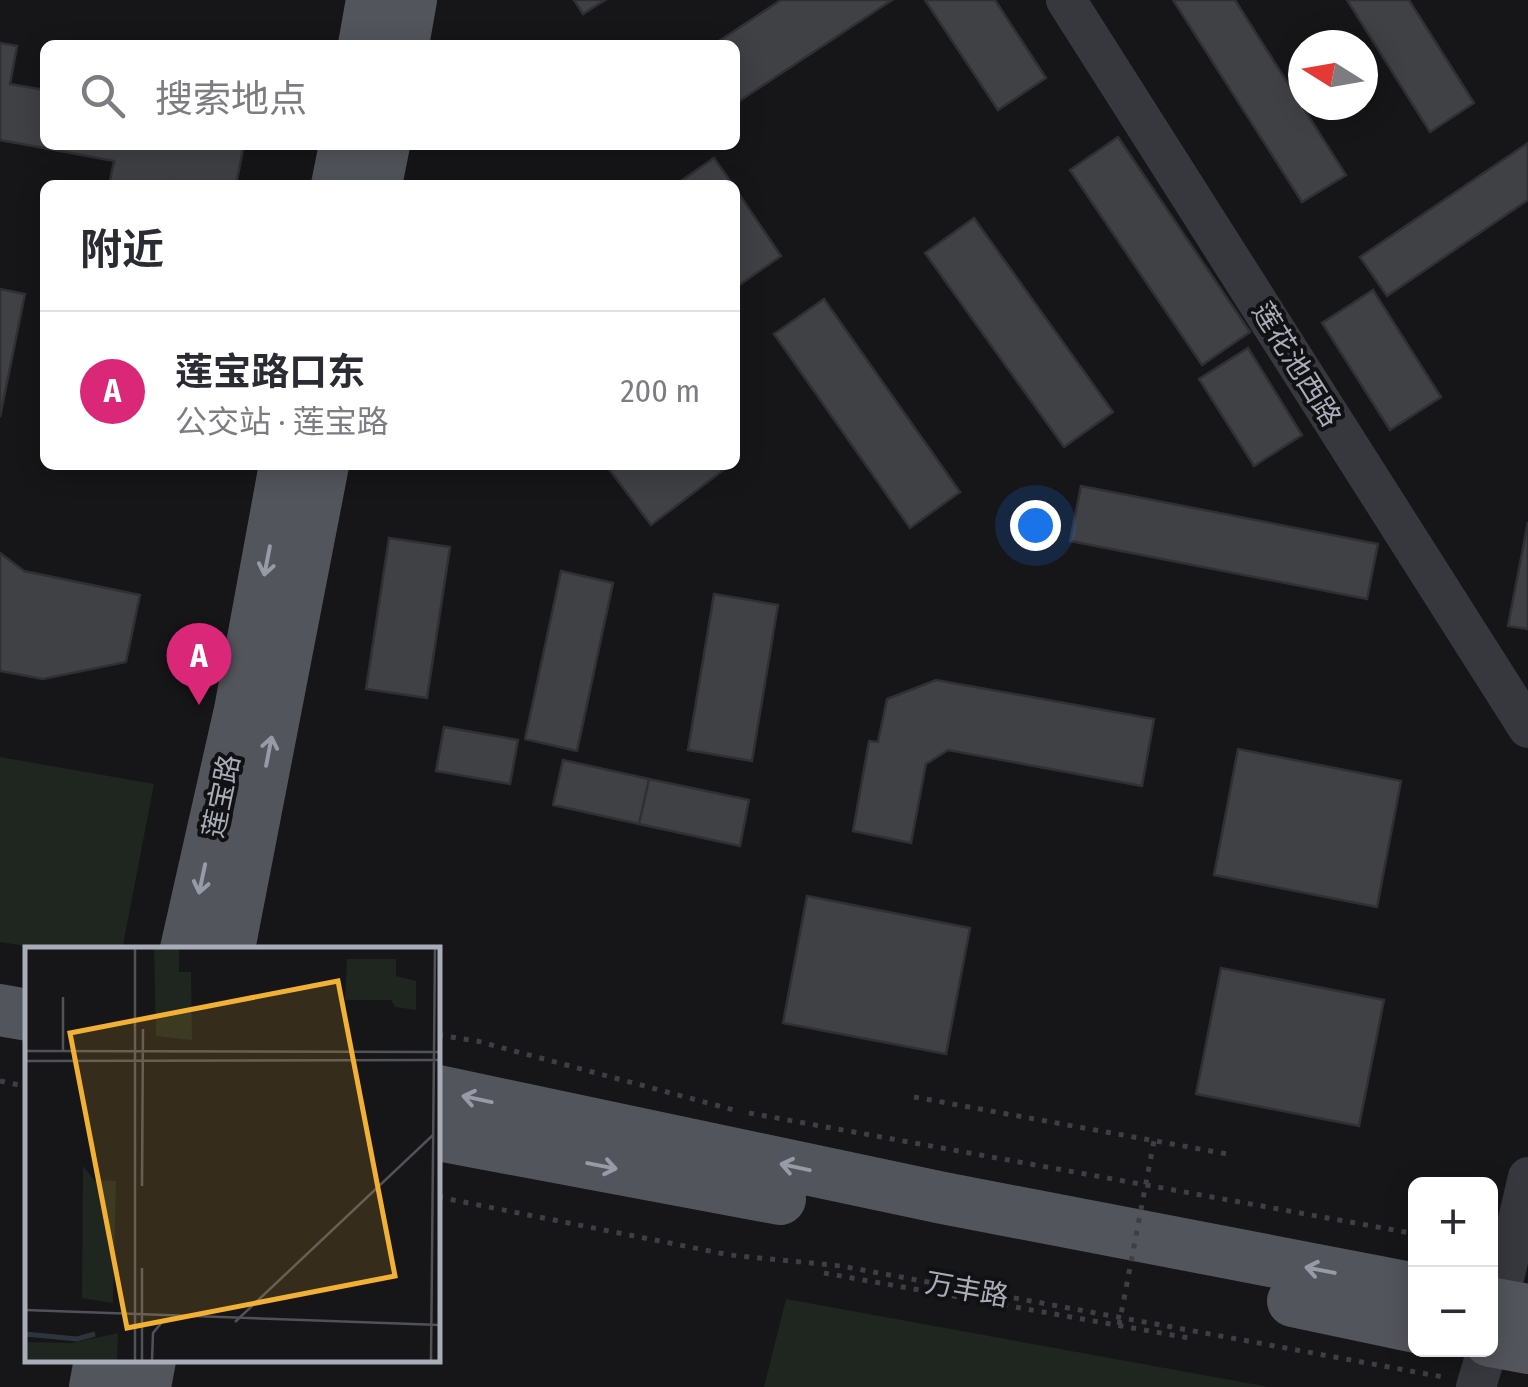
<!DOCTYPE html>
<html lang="zh">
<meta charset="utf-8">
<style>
body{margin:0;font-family:"Fira Sans Condensed","Noto Sans SC",sans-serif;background:#f2f2f3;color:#2b2b33}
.controls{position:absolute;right:30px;bottom:30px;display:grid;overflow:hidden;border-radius:15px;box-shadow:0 5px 25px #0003}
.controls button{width:90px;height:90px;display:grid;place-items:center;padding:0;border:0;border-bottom:2px solid #e1e1e2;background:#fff;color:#2b2b33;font:50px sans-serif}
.compass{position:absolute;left:1288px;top:30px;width:90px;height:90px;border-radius:50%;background:#fff;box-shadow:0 5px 25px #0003;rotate:281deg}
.you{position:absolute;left:1035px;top:525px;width:35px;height:35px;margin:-25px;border:8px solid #fff;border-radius:50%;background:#1a73e8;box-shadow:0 0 0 15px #1a73e833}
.badge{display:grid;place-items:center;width:65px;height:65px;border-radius:50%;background:#db2777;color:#fff;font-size:32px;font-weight:700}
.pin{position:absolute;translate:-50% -82px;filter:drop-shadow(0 2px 5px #0008)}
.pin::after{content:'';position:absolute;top:52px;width:35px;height:30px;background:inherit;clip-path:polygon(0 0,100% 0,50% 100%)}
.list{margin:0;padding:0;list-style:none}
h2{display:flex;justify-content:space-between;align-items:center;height:130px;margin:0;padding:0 40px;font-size:42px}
h2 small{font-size:32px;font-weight:400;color:#7c7c81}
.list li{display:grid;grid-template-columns:65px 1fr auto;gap:30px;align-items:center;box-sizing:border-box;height:160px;padding:0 40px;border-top:2px solid #e1e1e2}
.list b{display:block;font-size:38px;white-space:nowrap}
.list p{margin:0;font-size:32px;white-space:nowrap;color:#7c7c81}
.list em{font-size:32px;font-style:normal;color:#7c7c81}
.icon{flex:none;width:55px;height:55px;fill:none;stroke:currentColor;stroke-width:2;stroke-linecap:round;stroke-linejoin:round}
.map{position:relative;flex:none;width:1528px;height:1387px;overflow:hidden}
.search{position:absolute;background:#fff;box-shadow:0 5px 25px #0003;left:40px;top:40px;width:700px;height:110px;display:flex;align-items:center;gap:25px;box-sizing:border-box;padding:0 35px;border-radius:15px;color:#7c7c81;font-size:38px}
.panel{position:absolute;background:#fff;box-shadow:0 5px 25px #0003;left:40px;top:180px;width:700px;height:290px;border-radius:15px}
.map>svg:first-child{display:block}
.green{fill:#1e261f}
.building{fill:#404145;stroke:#303034;stroke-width:2.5}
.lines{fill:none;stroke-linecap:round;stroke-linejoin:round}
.path{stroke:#3d3f44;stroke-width:5;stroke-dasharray:5 8;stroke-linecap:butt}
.minor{stroke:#37383d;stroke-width:40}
.major{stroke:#53555c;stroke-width:52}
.path-bridge{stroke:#3d3f44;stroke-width:5;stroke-dasharray:5 8;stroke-linecap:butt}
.oneway{stroke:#979ba6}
.labels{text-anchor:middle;stroke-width:8;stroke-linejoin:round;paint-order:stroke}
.street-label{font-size:28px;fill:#a8adb8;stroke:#111113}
.inset-river{fill:none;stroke:#2c353c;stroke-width:5}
.inset-road{fill:none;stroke:#505258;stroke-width:2.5}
.view{fill:#f2b134;fill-opacity:0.15;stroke:#f2b134;stroke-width:5}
.inset-edge{fill:none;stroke:#a8adb8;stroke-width:5}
</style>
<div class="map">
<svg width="1528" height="1387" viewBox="0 0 1528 1387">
<rect width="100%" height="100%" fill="#161618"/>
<path class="green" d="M0,757L154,784L123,945L116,949H44L0,942Z
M786,1299L1269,1387H764Z"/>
<path class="building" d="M574,0H605L583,14Z
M781,0H892L735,104V45H713Z
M925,0H995L1046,78L998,110Z
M1173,0H1235L1346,175L1302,202Z
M1347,0H1409L1474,103L1430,132Z
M0,43L17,46L10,84L45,90V145H244L236,185L175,181L174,185H109L114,161L0,140Z
M1118,137L1250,332L1202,365L1070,170Z
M1528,143V200L1387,296L1360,257Z
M714,158L733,185H675Z
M735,188L781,256L735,288Z
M974,218L1113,412L1064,447L925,253Z
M0,289L25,294L0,417Z
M1373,290L1441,397L1390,430L1322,323Z
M824,299L960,492L910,528L774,334Z
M1248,348L1302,435L1254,466L1199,379Z
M606,465H730L651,525Z
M1081,486L1378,544L1367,599L1070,541Z
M1528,522V629L1508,626Z
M389,538L450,547L427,698L366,689Z
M0,553L24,571L140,595L126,662L43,679L0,671Z
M561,571L613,583L577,751L525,739Z
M714,594L778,605L752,761L688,750Z
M936,680L1154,719L1142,786L948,750L926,764L911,843L853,831L869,741L878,742L887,699Z
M444,727L518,740L510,784L436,771Z
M1238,749L1401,781L1377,907L1214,875Z
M563,760L649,779L639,824L553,805Z
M649,779L749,800L740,846L639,824Z
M807,896L970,928L946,1054L783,1023Z
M1221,968L1384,1000L1359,1126L1196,1094Z"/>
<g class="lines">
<path class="path" d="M438,1035L477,1041L734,1110
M0,1081L28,1087
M914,1097L1227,1154
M749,1113L1416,1234
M438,1197L730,1255L841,1266L1443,1377
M824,1273L1189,1338"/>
<path class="minor" d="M1066,0L1528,728
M1492,1329L1528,1177
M1476,1387L1487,1350"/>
<path class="major" d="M364,45L372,0
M403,45L411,0
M337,185L345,145
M376,185L384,145
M186,949L240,710L285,465
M229,949L323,465
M0,1010L28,1015
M438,1091L943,1198L1416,1289
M438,1135L780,1199
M1293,1301L1416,1327
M1490,1303L1528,1310
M1490,1341L1528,1348
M95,1387L100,1360
M145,1387L150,1360"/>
<path class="path-bridge" d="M1119,1325L1154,1141"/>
</g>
<defs><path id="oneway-shaft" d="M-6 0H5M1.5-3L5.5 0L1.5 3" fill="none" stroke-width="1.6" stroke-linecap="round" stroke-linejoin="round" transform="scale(2.5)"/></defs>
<g class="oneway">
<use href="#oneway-shaft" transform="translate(267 561) rotate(101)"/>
<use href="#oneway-shaft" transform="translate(269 751) rotate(-79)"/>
<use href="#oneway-shaft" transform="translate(202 879) rotate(102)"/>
<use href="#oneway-shaft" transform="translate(477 1099) rotate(-168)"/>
<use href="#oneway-shaft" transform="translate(602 1166) rotate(11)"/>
<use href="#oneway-shaft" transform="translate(795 1167) rotate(-168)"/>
<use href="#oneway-shaft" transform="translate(1320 1270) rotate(-169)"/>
</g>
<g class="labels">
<g class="street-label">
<text transform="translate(1297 364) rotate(58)" y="10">莲花池西路</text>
<text transform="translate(221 796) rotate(-78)" y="10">莲宝路</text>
<text transform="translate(967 1289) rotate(10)" y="10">万丰路</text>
</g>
</g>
<g transform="translate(25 947)">
<rect width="415" height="415" fill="#161618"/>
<path d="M129,1H154V25H166L167,93L131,89ZM322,12H371V29L391,34V63L370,60L366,53H320ZM58,219L69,233L91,234L88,356L57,351ZM93,386L92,414H0V395L47,396Z" fill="#1e261f"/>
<path class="inset-river" d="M0,387L52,392L70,387"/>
<path class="inset-road" d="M0,104L415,105M38,104V50M0,114L415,113M117,239L118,82M117,321V414M0,363L415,378M210,375L408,188M110,414V1M127,414L128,386L138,374M406,414L410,1"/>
<path class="view" d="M313,34L370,329L102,381L45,86Z"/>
<rect width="415" height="415" class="inset-edge"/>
</g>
</svg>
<div class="controls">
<button>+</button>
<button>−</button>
</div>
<svg class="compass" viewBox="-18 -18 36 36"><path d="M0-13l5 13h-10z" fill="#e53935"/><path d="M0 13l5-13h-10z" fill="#7c7c81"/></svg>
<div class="you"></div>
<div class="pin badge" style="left:199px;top:705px">A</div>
<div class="search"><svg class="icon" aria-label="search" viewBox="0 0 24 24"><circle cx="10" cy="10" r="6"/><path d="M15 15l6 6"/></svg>搜索地点</div>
<section class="panel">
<h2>附近<small></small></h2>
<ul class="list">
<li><span class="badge">A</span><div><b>莲宝路口东</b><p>公交站 · 莲宝路</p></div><em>200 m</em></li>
</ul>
</section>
</div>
